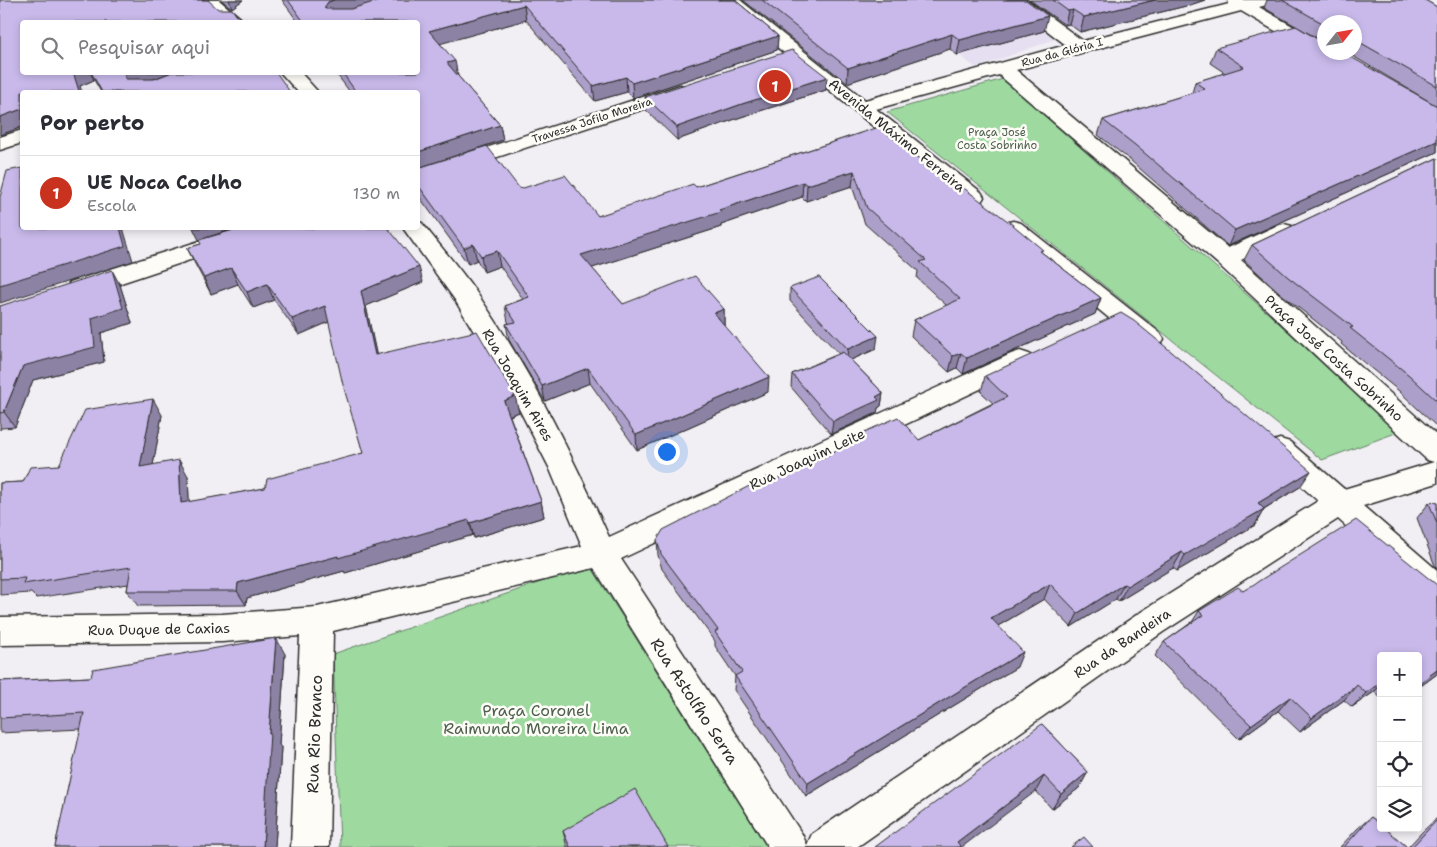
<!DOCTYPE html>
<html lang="pt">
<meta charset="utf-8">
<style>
body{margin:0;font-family:"Shantell Sans",sans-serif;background:#f7f7f7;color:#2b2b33}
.controls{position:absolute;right:15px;bottom:15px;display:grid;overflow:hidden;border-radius:5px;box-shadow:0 2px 8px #0003}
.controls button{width:45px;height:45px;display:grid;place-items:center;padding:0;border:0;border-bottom:1px solid #e1e1e2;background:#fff;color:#2b2b33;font:25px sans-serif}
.compass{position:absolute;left:1317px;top:15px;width:45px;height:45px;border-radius:50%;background:#fff;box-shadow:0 2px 8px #0003;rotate:59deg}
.you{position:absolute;left:666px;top:451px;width:18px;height:18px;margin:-12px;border:4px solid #fff;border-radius:50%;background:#1a73e8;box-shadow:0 0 0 8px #1a73e833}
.badge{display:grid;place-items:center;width:32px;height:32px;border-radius:50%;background:#c8321e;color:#fff;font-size:16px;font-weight:700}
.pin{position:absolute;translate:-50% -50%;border:2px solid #fff;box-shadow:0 1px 5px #0006}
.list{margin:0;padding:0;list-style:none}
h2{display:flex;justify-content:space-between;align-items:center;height:65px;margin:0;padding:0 20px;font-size:21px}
h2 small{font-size:16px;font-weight:400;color:#7c7c81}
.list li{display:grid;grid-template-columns:32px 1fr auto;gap:15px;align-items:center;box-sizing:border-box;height:75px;padding:0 20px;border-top:1px solid #e1e1e2}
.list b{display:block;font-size:19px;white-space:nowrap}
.list p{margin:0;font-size:16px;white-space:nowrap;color:#7c7c81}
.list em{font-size:16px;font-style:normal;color:#7c7c81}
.icon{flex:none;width:28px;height:28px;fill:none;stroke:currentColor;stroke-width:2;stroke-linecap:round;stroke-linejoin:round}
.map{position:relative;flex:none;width:1437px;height:847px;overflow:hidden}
.search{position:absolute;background:#fff;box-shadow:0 2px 8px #0003;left:20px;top:20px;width:400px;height:55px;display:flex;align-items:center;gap:12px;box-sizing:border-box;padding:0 18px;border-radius:5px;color:#7c7c81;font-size:19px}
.panel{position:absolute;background:#fff;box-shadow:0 2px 8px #0003;left:20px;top:90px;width:400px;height:140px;border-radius:5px}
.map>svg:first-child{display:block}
.built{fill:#e5dff1}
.green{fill:#9ed9a0;stroke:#648266}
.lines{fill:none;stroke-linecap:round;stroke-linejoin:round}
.minor-casing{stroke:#2b2b2b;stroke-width:3}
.minor{fill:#fdfcf7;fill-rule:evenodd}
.wall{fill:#ac9fc9;stroke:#2b2b2b}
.shaded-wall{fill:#8c82a4;stroke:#2b2b2b}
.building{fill:#c8b9ea;stroke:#2b2b2b}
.labels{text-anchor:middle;stroke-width:5;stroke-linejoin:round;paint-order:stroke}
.far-street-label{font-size:11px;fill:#2b2b2b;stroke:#fdfcf7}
.far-park-label{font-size:11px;fill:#4e5f4e;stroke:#fdfcf7}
.street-label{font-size:14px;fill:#2b2b2b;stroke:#fdfcf7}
.near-street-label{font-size:16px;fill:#2b2b2b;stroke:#fdfcf7}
.near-park-label{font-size:16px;fill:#4e5f4e;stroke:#fdfcf7}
</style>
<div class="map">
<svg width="1437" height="847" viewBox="0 0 1437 847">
<rect width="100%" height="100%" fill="#f2eff4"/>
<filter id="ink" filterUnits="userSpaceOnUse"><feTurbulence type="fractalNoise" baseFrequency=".02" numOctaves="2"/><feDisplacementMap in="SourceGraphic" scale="10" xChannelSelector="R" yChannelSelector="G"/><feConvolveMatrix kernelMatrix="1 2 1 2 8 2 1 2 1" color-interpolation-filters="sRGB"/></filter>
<g filter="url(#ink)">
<path class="built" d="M887,0H1010L1061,37L976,68Z"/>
<path class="green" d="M1003,79L1401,431L1322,460L887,112Z
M590,565L767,847H340L333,654Z"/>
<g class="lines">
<defs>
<path id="minor" d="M199,0H219L245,22H225Z
M720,0H740L865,100L1066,45L1007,0H1027L1083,41L1229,4L1228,0H1274L1271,4L1259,7L1324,44V52H1332L1331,55L1324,57L1317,55L1241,11L1016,70L1228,248L1276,226L1284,224L1292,226L1296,231L1292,236L1241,260L1437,435V483L1363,506L1437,570V602L1426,598L1338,519L1163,632L857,847H768L594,568L333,631L329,847H291L300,636L222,642L0,645V617L222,614L317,607L582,546L549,467L514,399L455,300L403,228H418V222L422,223C439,245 458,266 474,289C528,366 570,451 609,537L1011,354L1020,351L1029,354L1033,360L1029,366L621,559L802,834L807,845L812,834L1141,612L1318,501L1270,458L1266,450L1270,442L1280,439L1290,442L1344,489L1434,462L1427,460L1217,263L999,75L876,109L981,192L984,197L981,202L973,204L965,202Z
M280,72H300L318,92H298Z
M680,85L687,87L690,91L687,95L418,183V170Z
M22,130V143L0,150V137Z
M1013,221L1021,223L1160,333L1164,339L1160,345L1151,348L1142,345L1005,233L1002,228L1005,223Z
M241,228H274L271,233L88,294L79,296L70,294L67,288L70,282Z"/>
</defs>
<use href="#minor" class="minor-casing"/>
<use href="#minor" class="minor"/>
</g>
<path class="wall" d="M0,0L22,72H172L290,92H101L94,80L80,86L22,127L0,135Z
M221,0H243L232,8Z
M282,0H735L778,36L777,50L633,98L627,92L595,101L526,20L440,43L458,76L500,125L503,140L452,157L520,189L598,216L696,187L879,127L1101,298L1095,314L963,374L957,368L949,372L911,336L914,320L947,306L917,278L918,271L865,224L852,186L806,201L802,197L721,225V227L592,268L623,304L724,309V325L768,392L637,450L590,383L545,401L509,340L506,324L509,323L508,322L505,306L523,299L500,266L484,272L477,260L468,264L418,195V92H350L335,72H418V22H298Z
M743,0H1026L1044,31L957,55L950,49L847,83Z
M1030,0H1205L1190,5L1080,32L1069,24L1065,25Z
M1267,0H1425L1437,7V106L1346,52H1354V22H1324V42L1264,8Z
M1216,48L1437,106V152L1228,246L1130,160L1098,135L1103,120L1192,93L1195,82L1225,73L1210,63Z
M826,90L741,117L677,140L646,110L645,97Z
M1437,158V427L1399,391L1341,344L1342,342L1280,293L1244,260L1252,245Z
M201,244L423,282L366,306L376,354L519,412L510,416L541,501L544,517L474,538L473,535L345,573L344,571L247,598L246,605L138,606L127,591L128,584L36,598L31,593L0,595V483L23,482L162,415L153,465L188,476L189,502L265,488L363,453L329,322L299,335L274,300L253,308L238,284L211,294L195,264L187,248Z
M120,285L132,323L101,333L104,362L33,380L15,427L1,428L0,430V306Z
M790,288L876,349L851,360L883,393L881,406L878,408L877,413L831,434L791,387L792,374L839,354L790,301Z
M985,376L1300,487L1264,509L1255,525L1177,571L1173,568L1119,601L1116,599L1071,627L1044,599L998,626L1017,667L806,796L734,690L735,676L715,646V641L662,569L658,555L657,540L771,482L841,448V447L851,442V438L919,440L993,403L981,392Z
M1437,502V568L1435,566L1417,518L1429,503Z
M1437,585V674L1418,688V656H1381V698L1374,692L1352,707L1344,700L1300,732L1278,711L1239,739L1155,656L1164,642L1192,622L1199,611L1243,591Z
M285,654L279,745L281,747L275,847H55L81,729L0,733V681L91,677Z
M1042,724L1088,772L1079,788L1052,809L1036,791Z
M1371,817L1407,847H1340L1357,829Z
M1437,818V847H1408L1423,831Z
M563,831L668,847H567Z"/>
<path class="shaded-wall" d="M229,0H243L232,8Z
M334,0H380L328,22L324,8L328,2Z
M1155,0H1205L1190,5L1080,32L1084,17Z
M524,5L526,20L432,46L429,31Z
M1073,10L1069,24L1065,25L1068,11Z
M1048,16L1044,31L957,55L960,40Z
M952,34L950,49L847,83L848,68Z
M778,36L777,50L633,98L632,83Z
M455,61L458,76L450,78L447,63Z
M73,72H90L94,80L80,86L82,92H73Z
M128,72H172L135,86L124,77Z
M626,77L627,92L595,101L593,86Z
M827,77L826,90L741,117L677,140V127L742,104Z
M22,109V127L0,135V117Z
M500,125L503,140L418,168V152Z
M1437,141V152L1228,246L1235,230Z
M854,171L852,186L806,201L807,185Z
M803,182L802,197L721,225V227L583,271L581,255L719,210Z
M120,228H123L133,261L0,303V285Z
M193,228H236L199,240Z
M473,244L477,260L468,264L464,248Z
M497,251L500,266L484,272L481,256Z
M419,267L423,282L366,306L380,371L375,355L361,291Z
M231,268L238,284L211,294L204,278Z
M112,270L120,285L132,323L101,333L104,362L33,380L15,427L4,412L23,366L92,318Z
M267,284L274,300L253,308L247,292Z
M1101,298L1095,314L963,374L967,358Z
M325,306L331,321L299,335L292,319Z
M724,309V325L714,313Z
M878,336L876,349L846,362L848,349Z
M961,353L957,368L949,372L953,356Z
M588,368L590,383L545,401L542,386Z
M769,377L768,392L637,450L636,435Z
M883,393L881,406L878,408L877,413L831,434L833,421L876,397Z
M515,396L519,412L508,416L504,401Z
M153,399L162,415L150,482L140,467Z
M179,460L188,476L190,518L181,503Z
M1311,471L1300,487L1250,517L1264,509L1255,525L1177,571L1185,555L1258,503Z
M541,501L544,517L474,538L470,523Z
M469,520L473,535L345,573L344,571L247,598L246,605L237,591L238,583Z
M1182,552L1173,568L1119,601L1127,586Z
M1050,584L1044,599L986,633L991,618Z
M1124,584L1116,599L1071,627L1078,613Z
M276,638L285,654L279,745L281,747L275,847H263L269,733Z
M1023,652L1017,667L806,796L808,783Z
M1437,670V674L1418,688V684Z
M1381,682V685L1374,692L1352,707L1366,693Z
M1357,685L1344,700L1300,732L1312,718Z
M1290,697L1278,711L1239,739L1251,725Z
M1088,772L1079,788L1052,809L1061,794Z
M1044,776L1036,791L962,847H955L957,842Z"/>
<path class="building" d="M0,0H208L218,9H232L241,22H22V72H73L79,91L73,92H22V109L0,117Z
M288,0H334L328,2L324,8L326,9H351L380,0H735L778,36L632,83L626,77L593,86L524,5L429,31L455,61L447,63L500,125L418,152V92H356L342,72H418V22H304Z
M762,0H1026L1048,16L960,40L952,34L848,68Z
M1053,0H1155L1084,17L1073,10L1068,11Z
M1282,0H1425L1437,7V86L1354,39V22H1324V24Z
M1296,26L1324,43V52H1342L1437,106V141L1235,230L1135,145L1103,120L1205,89L1195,82L1244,67L1216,48Z
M792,50L827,77L742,104L677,127L645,97Z
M91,72H128L124,77L126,79H154L172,72H276L290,92H102Z
M879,127L941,176L945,174L1013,225L1043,250L1040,251L1101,298L967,358L961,353L953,356L914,320L960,299L920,262L926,260L867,208L854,171L807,185L803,182L719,210L721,212L581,255L623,304L695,276L724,309L714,313L769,377L636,435L588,368L542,386L506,324L516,322L505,306L529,297L497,251L481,256L473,244L464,248L418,185V168L487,146L520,189L565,175L598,216L693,184L696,187Z
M1437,158V401L1409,375L1350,328L1353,327L1288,277L1252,245Z
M22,168V228H120L125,246L0,285V197L7,171Z
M240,228H388L419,267L361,291L375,355L477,331L515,396L504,401L541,501L470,523L469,520L338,558V556L238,583L237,591H127L131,567L23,584L25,578L0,579V483L23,482L30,467L59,465L85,410L153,399L140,467L179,460L181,503L265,488L267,479L363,453L343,385L325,306L292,319L267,284L247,292L231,268L204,278L187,248L201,244L199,240Z
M112,270L123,308L92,318L95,347L23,366L4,412L0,413V306Z
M819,277L878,336L848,349L790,288Z
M1121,313L1134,321L1178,357L1311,471L1258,503L1264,509L1185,555L1182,552L1127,586L1124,584L1078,613L1050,584L991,618L1023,652L808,783L735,676L742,672L715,632L718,630L661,554L657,540L663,530L767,477L771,482L842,448L841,447L853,441L851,438L898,417L919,440L1007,397L985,376Z
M843,352L883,393L876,397L879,400L833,421L792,374Z
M1437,502V523L1429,503Z
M1356,520L1437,585V670L1418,684V656H1381V682L1366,693L1357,685L1312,718L1290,697L1251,725L1164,642L1203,615L1199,611L1238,587L1243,591Z
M276,638L269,733H270L263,847H55L84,713L0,718V681L91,677L93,669Z
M1042,724L1088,772L1061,794L1044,776L957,842L961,847H875Z
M635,789L668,847H570L563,831Z
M1371,817L1381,825V828H1385L1407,847H1344Z
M1437,820V847H1412Z
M1084,837L1093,847H1071Z"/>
</g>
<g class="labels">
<g class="far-street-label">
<text transform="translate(1062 52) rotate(-15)" y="4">Rua da Glória I</text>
<text transform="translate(592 120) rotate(-18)" y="4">Travessa Jofilo Moreira</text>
</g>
<g class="far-park-label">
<text x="997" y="136">Praça José<tspan x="997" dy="13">Costa Sobrinho</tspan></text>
</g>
<g class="street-label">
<text transform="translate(897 135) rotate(39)" y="5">Avenida Máximo Ferreira</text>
<text transform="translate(1334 358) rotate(42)" y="5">Praça José Costa Sobrinho</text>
<text transform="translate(518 385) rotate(60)" y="5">Rua Joaquim Aires</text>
<text transform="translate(807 459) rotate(-25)" y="5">Rua Joaquim Leite</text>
<text transform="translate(159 629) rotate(-1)" y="5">Rua Duque de Caxias</text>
<text transform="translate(1122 643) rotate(-34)" y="5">Rua da Bandeira</text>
</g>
<g class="near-street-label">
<text transform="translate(695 701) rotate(57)" y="6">Rua Astolfho Serra</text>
<text transform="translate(314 734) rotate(-88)" y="6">Rua Rio Branco</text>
</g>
<g class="near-park-label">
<text x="536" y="716">Praça Coronel<tspan x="536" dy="18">Raimundo Moreira Lima</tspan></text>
</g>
</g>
</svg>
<div class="controls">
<button>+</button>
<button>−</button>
<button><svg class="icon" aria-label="locate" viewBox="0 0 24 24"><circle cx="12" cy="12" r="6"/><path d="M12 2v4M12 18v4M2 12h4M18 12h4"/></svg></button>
<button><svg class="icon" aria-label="layers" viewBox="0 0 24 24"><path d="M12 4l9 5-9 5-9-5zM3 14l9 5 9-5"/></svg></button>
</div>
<svg class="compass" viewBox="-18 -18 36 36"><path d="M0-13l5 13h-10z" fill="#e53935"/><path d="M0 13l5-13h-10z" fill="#7c7c81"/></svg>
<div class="you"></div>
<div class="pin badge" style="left:775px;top:86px">1</div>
<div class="search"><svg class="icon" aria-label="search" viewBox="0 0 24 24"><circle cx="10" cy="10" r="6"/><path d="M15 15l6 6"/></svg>Pesquisar aqui</div>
<section class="panel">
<h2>Por perto<small></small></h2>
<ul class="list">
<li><span class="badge">1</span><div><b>UE Noca Coelho</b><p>Escola</p></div><em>130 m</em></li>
</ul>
</section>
</div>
